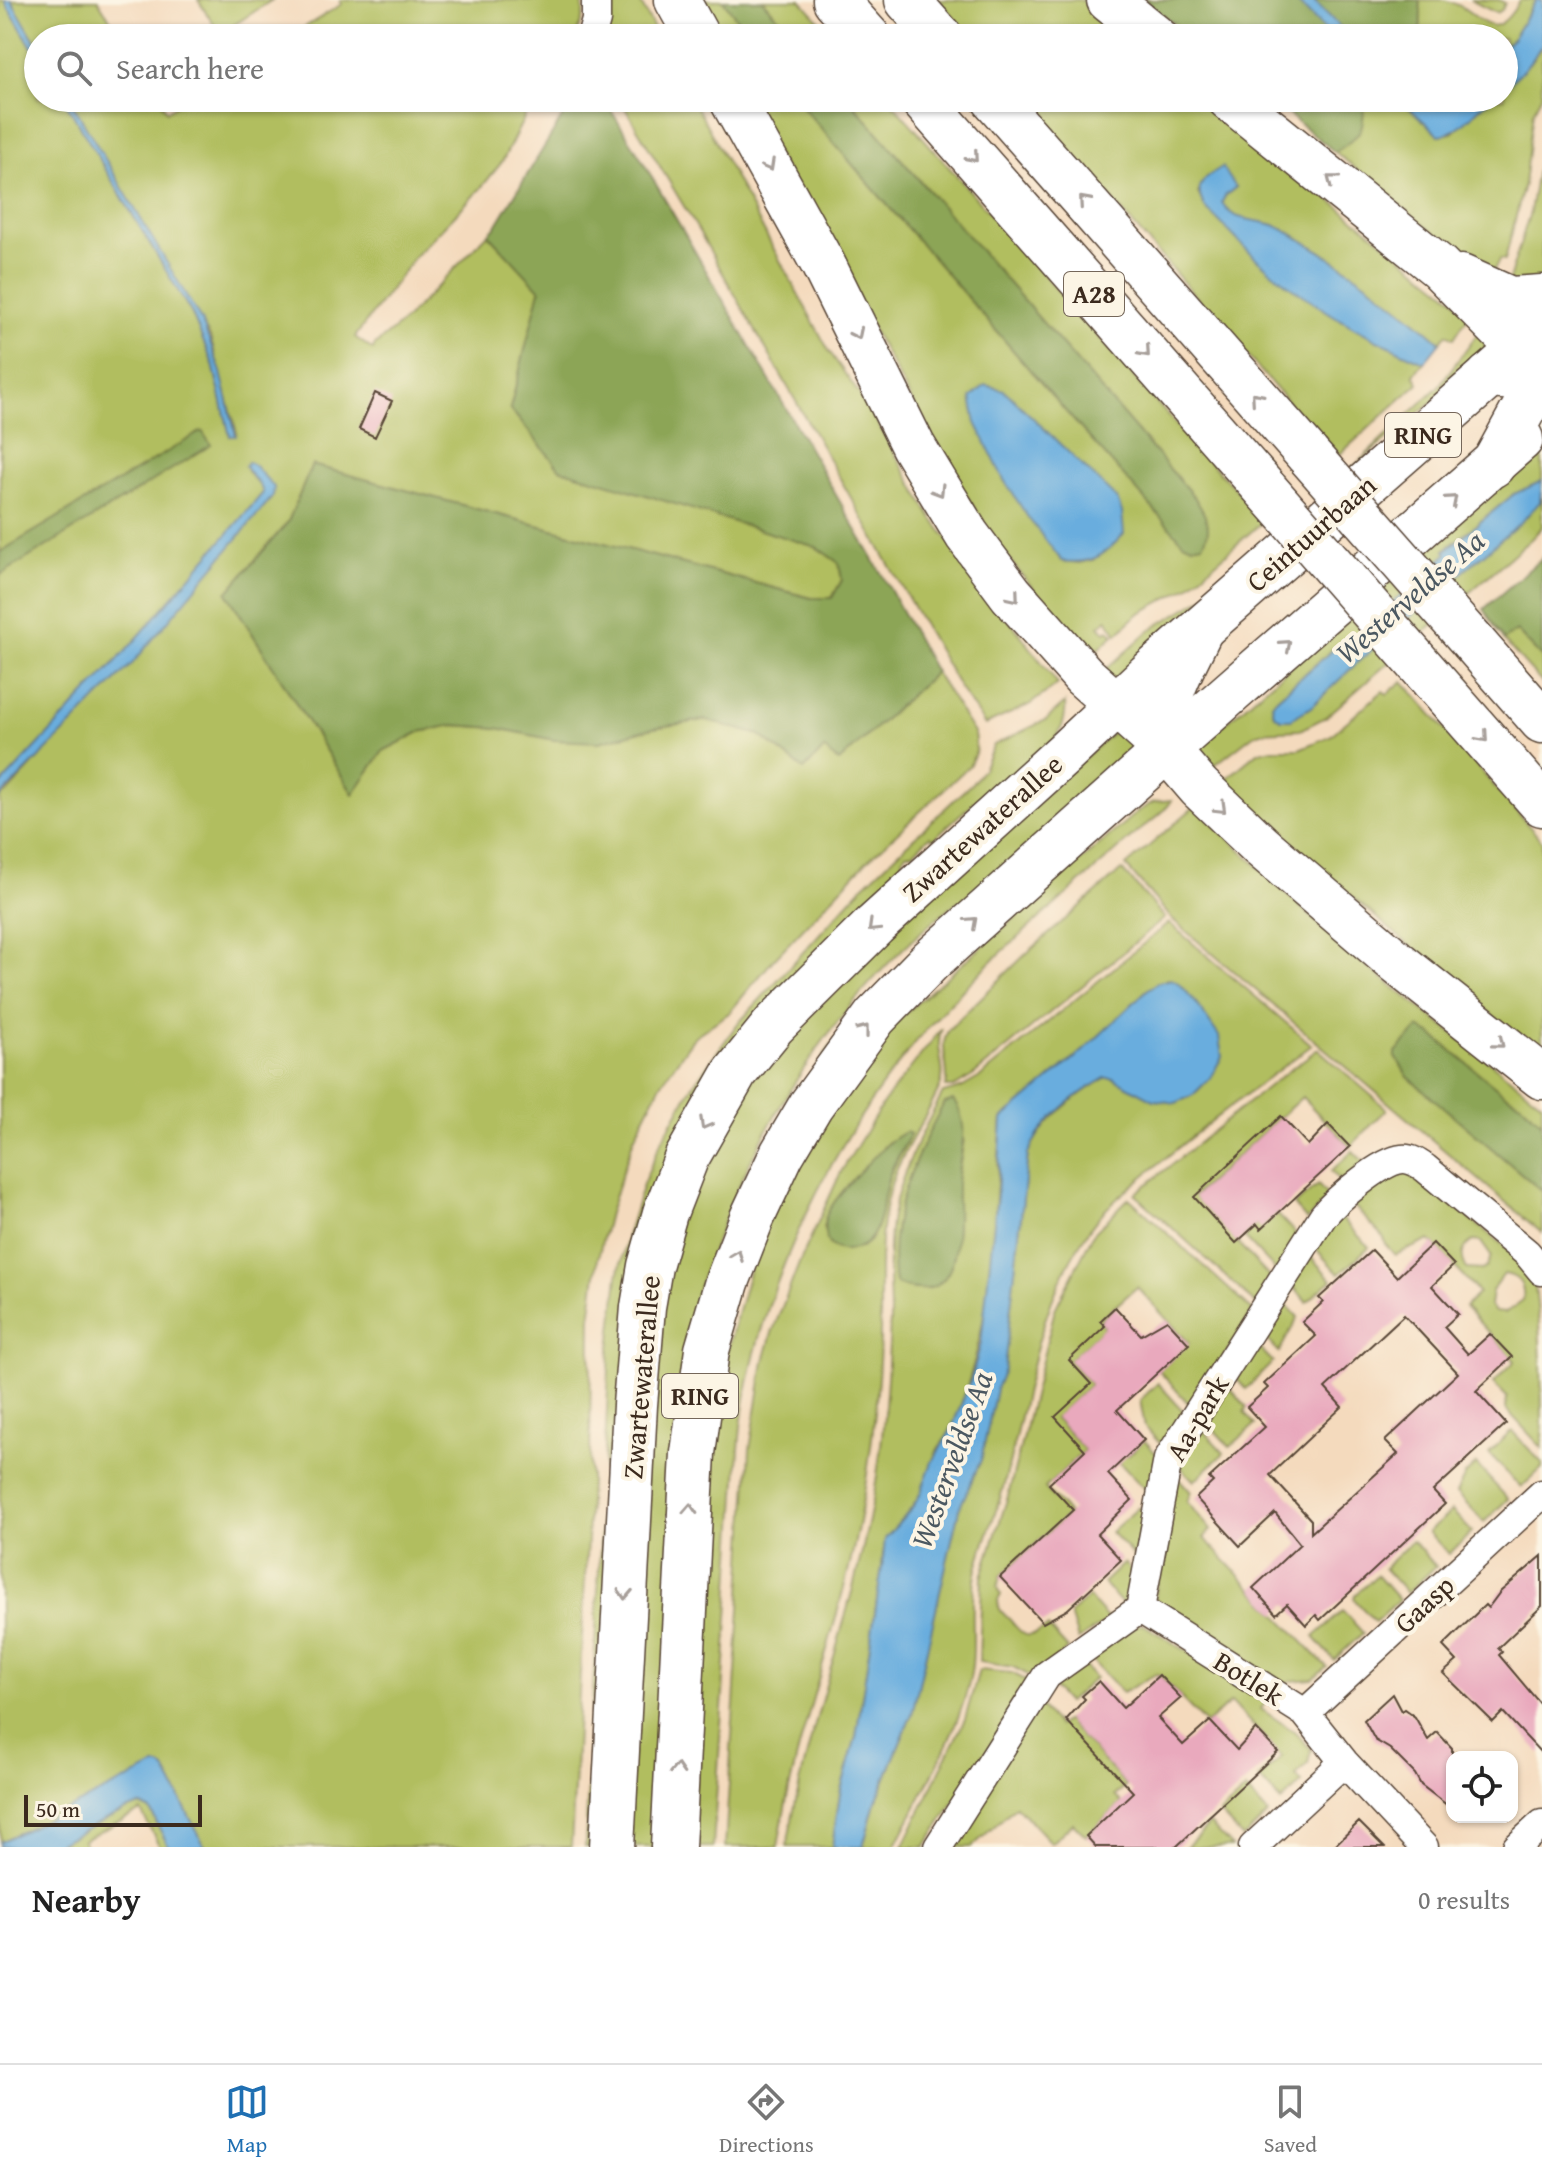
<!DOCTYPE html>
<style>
body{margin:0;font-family:"Gentium Book Plus",serif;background:#f2f2f2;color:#222}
.controls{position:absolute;right:24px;bottom:24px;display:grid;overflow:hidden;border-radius:16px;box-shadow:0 2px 6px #0004}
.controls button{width:72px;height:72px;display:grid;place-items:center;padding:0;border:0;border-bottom:2px solid #e0e0e0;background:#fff;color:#222;font:40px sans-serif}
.scale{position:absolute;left:24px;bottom:20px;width:178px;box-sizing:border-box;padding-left:8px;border:4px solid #3b2a1e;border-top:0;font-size:22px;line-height:28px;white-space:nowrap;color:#3b2a1e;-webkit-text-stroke:6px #fcf5e5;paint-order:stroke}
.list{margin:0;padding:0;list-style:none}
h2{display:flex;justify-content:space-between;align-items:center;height:104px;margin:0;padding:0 32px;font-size:34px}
h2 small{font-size:26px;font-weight:400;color:#767676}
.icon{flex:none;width:44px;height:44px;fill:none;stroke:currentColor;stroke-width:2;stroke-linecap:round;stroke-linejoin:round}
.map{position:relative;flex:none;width:1542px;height:1847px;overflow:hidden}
.search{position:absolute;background:#fff;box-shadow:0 2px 6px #0004;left:24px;right:24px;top:24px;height:88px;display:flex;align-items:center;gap:20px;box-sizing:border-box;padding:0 28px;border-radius:44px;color:#767676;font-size:30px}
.sheet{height:216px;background:#fff}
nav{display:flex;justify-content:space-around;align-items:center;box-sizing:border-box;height:112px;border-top:2px solid #e0e0e0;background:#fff;font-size:22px;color:#767676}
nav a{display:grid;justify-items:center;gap:4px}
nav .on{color:#1f6fb2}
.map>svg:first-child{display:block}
.green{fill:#b1be5f;stroke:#76743e;stroke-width:2;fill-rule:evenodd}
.forest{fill:#8ca556;stroke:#64683a;stroke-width:2}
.water{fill:#69adde;stroke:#526c7e;stroke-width:2}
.building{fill:#e9a9bd;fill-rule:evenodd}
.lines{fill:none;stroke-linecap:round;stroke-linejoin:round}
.minor-casing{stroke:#574436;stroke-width:31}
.primary-casing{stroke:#574436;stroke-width:47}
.motorway-casing{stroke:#574436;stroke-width:47}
.minor{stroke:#fff;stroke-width:28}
.primary{stroke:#fff;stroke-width:44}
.motorway{stroke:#fff;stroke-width:44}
.motorway-bridge-casing{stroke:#574436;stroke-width:47;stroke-linecap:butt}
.motorway-bridge{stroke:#fff;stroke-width:44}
.oneway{stroke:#a79f9a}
.labels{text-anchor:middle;stroke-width:8;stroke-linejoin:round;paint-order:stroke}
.shield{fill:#fcf5e5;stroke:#75675a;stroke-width:2}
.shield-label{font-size:26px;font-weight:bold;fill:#3b2a1e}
.street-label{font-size:28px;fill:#3b2a1e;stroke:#fcf5e5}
.water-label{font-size:30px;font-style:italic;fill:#4b5861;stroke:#fcf5e5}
</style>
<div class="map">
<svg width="1542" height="1847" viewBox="0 0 1542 1847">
<rect width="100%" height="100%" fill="#fcf5e5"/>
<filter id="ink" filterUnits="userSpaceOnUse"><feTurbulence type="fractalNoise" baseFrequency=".0125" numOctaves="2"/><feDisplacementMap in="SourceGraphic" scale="16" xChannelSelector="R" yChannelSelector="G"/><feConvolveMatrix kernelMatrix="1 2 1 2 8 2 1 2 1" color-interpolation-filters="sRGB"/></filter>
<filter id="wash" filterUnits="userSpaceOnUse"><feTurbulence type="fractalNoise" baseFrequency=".006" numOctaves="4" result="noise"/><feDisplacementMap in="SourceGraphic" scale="32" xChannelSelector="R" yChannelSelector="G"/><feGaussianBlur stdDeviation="1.8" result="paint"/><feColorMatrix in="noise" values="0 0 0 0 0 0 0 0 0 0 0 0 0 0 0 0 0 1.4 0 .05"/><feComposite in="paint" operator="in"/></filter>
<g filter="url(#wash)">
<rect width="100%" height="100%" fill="#f4dabd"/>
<path class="green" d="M0,0H4L38,57V98H63L192,314L213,364L230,436L237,433L210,337L69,98H159L167,111L188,98H531L524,118L502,162L481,188L416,255L355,337L373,350L375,345L404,321L488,234L541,290L510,409L816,547L839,563L842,580L832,598H812L312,466L288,522L227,593L353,794L383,751L420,732L453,725L497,728H653L705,720L760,735L804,770L824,749L839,762L935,672L974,733L976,751L969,766L867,861L773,960L729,1013L695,1036L661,1084L634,1138L609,1213L598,1258L591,1311L590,1482L571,1847H205L165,1769L160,1766L0,1842V797L7,793L212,567L273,496L246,470L262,488L263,493L126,651L0,786V575L210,445L202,432L0,552Z
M11,0H98L122,38H38V46Z
M198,0H272L220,34Z
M340,0H581C587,14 580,25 574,38H287L342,4Z
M606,0H639L659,38H601Z
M692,0H723L751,38H712Z
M763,0H801L835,38H796Z
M938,0H1081L1128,38H971Z
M1419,0C1427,0 1436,0 1444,0C1481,7 1489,54 1520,0H1536L1513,38L1504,46V38H1420L1421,11Z
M1470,0H1499L1505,3L1502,10L1496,13Z
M1542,45V94L1533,112L1524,184L1505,260L1500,259L1491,275C1435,239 1387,193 1335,152C1361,136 1365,129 1363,98H1398L1439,135L1452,133L1491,98H1504V89L1533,59Z
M619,98H692L829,351L867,405L932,518L1058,684L1029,705L985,725L959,687L697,228Z
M745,98H795L1068,414L1183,541L1192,546L1195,498L848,98H888L1195,446L1243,497L1262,522L1188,587L1138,614L1117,634L1107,619L1099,626L1105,632L1109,630L1114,635L1090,657L1006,556L951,472ZM993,454L1093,560L1080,563L1062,561L1004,480Z
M1023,98H1203L1471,312L1454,338L1447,334L1440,342C1391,299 1338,259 1281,228C1261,217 1232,226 1222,202L1225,196L1236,187L1207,177L1198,193C1207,211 1220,222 1234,235C1288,291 1352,331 1424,362L1414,374L1419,383L1339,455L1314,426L1306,423Z
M1542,140V285L1508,283L1530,212Z
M1486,322L1506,341L1351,469L1438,387Z
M1542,446V481L1514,494L1445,550L1448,554L1345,644L1342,641L1277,698L1272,704L1274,714L1281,719H1291L1521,522L1542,499V527L1531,539L1326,717L1300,730L1261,732L1252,736L1207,771L1197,748Z
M1206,596L1118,687L1103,672L1150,630Z
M1517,631L1542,658V683L1503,640Z
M1403,681L1542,841V1057L1219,785L1258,752L1273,749H1299L1330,736L1383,691L1387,694Z
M1065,703C1070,750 1011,773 981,797C964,810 949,825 933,839L930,836L913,853H906L902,859L904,869L838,943L674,1157L601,1847H585L610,1349L618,1276L627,1236L643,1184L660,1144L691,1088L736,1026L863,886L974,781L983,769L994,745L1046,720Z
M1118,728L1144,748V756L922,951C803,1067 719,1217 690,1381C679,1443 678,1506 675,1568C671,1661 666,1754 661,1847H626L651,1346L662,1273L689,1184L720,1122L754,1071L788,1030L870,947ZM957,902L961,908C820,1033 739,1159 692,1342L685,1341C691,1303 706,1266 720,1231C769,1105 849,985 957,902Z
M1172,800C1166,812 1145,826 1133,836C1097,868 1060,900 1024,932C916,1026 839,1129 785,1262C761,1322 743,1384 739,1449L713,1847H687L710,1412L761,1229L872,1042L1138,811L1154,802Z
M1195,806L1345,949L1542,1103V1123L1522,1104L1502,1092L1431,1034L1396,1057L1409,1077L1542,1191V1233L1173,920L1126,866Z
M1122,870L1165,918L974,1075L954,1087H946C951,1067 937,1048 949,1029L1026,954Z
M1169,923L1312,1045C1257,1086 1202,1127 1150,1171C1129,1189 1104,1207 1089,1230C1037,1303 1027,1396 1005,1481C997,1514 981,1545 975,1579C969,1615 978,1651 968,1687C953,1743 921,1795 895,1847H863L874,1807L912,1714L959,1509L981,1460L996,1389L1004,1369L1028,1154C1041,1121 1075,1096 1105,1078H1113C1167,1107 1187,1119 1222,1057L1197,1004L1168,979L1147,990L1083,1051L1002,1119C992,1224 995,1331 951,1429C948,1437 942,1442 938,1449C930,1463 928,1480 920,1495C904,1525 882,1528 882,1567L856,1737L840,1794L832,1847H787C807,1727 853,1613 874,1494C884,1436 888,1377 890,1319C890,1285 886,1250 892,1216C901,1172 922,1132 943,1093L961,1088L982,1076ZM964,1139L957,1181V1215L894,1275C896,1231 900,1192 920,1152Z
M942,1028C933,1048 948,1068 940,1087C924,1123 900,1153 889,1191C876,1239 881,1287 880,1336C879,1391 872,1445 863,1499C844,1617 796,1729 778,1847H725L750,1449L764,1361L772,1333L800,1261L841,1172L884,1102ZM910,1135L890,1174L872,1238C860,1253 845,1252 829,1244L823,1227L827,1214L844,1190L888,1142Z
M1318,1049L1387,1109L1350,1147L1302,1097L1194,1196L1273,1281L1257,1305L1135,1194L1284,1074Z
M1353,1151L1369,1167L1344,1185L1331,1171Z
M1407,1169L1531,1267C1542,1311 1542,1399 1542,1448L1506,1409L1507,1397L1493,1383L1515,1361L1465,1307L1479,1293L1430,1240L1395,1255L1386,1245L1384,1238L1350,1202L1387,1174ZM1473,1241L1481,1242L1491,1256L1487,1267L1482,1270L1467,1269C1460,1257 1461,1248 1473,1241ZM1504,1274C1518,1276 1525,1285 1523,1300L1505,1313L1495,1312L1490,1306L1492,1291Z
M1318,1185L1329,1197L1307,1220L1294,1205Z
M1129,1198L1253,1311L1192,1407L1159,1371L1189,1343L1137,1287L1100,1320L1105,1327L1069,1360L1091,1384L1055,1418L1085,1450L1045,1488L1069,1514L1001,1576L998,1587L1001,1595L998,1600C998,1612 1004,1613 1011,1621C1026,1640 1027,1638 1048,1627L1068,1649L1034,1678L1013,1667L979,1662L982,1577L1008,1496L1055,1309L1093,1234Z
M1337,1213L1369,1247L1339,1274L1314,1247Z
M1277,1214L1300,1238L1278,1273L1243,1236L1257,1224Z
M1309,1255L1332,1280L1307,1302L1291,1284Z
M1281,1299L1298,1317L1279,1352L1260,1332Z
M1254,1342L1273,1362L1246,1389L1233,1375Z
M1158,1383L1187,1415L1165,1449L1145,1427L1140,1400Z
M1227,1385L1247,1407L1244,1412L1255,1425L1230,1447L1204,1419Z
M1200,1427L1224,1453L1194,1481L1177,1463Z
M1512,1431L1542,1463V1468L1521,1488L1489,1453Z
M1144,1440L1161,1459L1153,1498L1115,1458L1129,1455Z
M1476,1464L1508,1499L1484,1522L1456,1493L1465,1475Z
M1174,1473L1191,1492L1187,1502L1211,1530L1204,1538L1327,1667L1313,1679L1289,1681L1283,1691L1158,1606L1155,1598Z
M1139,1507L1149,1518L1141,1564L1111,1532Z
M1452,1511L1472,1532L1449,1554L1428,1532Z
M1412,1541L1436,1566L1407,1593L1384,1568Z
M1124,1563L1138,1579L1125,1607L1103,1583Z
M1377,1575L1399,1600L1375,1622L1354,1599L1355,1595Z
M1088,1597L1109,1620L1078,1640L1070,1614Z
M1343,1611L1363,1633L1334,1660L1314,1637Z
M1137,1625H1144L1267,1700L1261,1709L1295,1732L1311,1749L1308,1764L1295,1775L1302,1783L1281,1802L1259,1778L1282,1757L1231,1702L1206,1724L1159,1675L1156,1674L1122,1693L1088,1656Z
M1080,1661L1095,1678L1067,1703L1051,1685Z
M979,1670L1012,1673L1031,1683L925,1847H903L965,1719Z
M1039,1705L1058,1726L1066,1720L1126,1785L1115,1796L1122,1803L1086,1836L1073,1823L1051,1843L1016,1806L972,1847H948Z
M1246,1790L1268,1814L1243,1838L1220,1814Z
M140,1805L150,1810L169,1847H160L141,1811L83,1840L86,1847H51L125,1810Z
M1210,1824L1232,1847H1186Z"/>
<path class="forest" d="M723,0H762L796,38H751Z
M1144,0H1295L1333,38H1192Z
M1313,0H1419L1421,11L1420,38H1351Z
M574,98H603L635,148L880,571L935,672L839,762L824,749L804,770L760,735L705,720L653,728L599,742L554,740L497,728L453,725L420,732L383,751L353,794L227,593L288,522L312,465L811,598H832L842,580L839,563L816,547L560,469L510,409L540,290L488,234L496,226Z
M795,98H848L1195,498C1205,515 1214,526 1203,544L1192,546L1183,542L1068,414Z
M1268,98H1363C1366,129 1361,136 1335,152Z
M202,431L211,445L0,575V552Z
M1542,558V658L1517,631L1503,640L1484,609Z
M1419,1028L1431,1034L1502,1092L1522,1104L1542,1123V1191L1408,1077L1396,1057V1052Z
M953,1100C973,1125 958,1155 957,1184C956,1213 965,1284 926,1289C915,1290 905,1288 895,1283C885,1220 915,1157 944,1103Z
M907,1132L910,1135C903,1148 895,1160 890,1173C879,1200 885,1251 845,1250C836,1250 829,1246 826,1238C824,1230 823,1222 827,1214C834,1197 891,1134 907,1132Z"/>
<path class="water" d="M4,0H11L38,46V57Z
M1295,0H1313L1351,38H1333Z
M1536,0H1542V45L1525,68L1504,89V46L1513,38Z
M63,98H69L202,322L221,372L236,436H230L213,364L192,314Z
M1398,98H1491C1476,110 1458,134 1439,135Z
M1222,167L1236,187L1225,196L1222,202C1232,225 1261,217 1281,228C1338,259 1391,299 1440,342L1424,362C1364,336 1308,304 1259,261C1240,245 1225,225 1206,209C1192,187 1202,179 1222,167Z
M985,385L1004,390L1117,499L1122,512L1124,534C1104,556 1092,565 1062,561L1029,519L1004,480L976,423L971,398Z
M248,462L254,465L274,487L273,496L132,664L0,797V786L126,651L263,493C261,482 249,476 245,466Z
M1542,481L1540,502L1521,522L1359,661L1311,707L1291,719H1281L1274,714L1272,704L1277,698L1343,641L1346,644L1447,554L1445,551L1514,494Z
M1172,979L1181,985L1197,1004L1219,1036L1222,1057L1210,1078L1193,1095L1176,1103L1154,1100L1113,1078H1105C1075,1095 1041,1121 1028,1154L1004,1369L996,1389L981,1460L959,1509L912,1714L874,1806L863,1847H832L840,1794L856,1737L882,1567L885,1539L913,1507L921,1492L932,1462L951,1430L971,1379L981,1343L997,1195L1002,1119L1083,1051L1147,990L1159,982Z
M155,1766H160L165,1769L205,1847H169L150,1810L140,1805L125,1810L51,1847H0V1842Z"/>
<g id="blocks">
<path class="building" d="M375,393L392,401L375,437L359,429Z
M1281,1116L1308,1145L1328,1124L1350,1147L1261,1229L1257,1224L1236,1243L1194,1197Z
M1433,1243L1454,1265L1432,1286L1458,1314L1444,1327L1468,1354L1490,1334L1512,1357L1476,1391L1506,1424L1433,1491L1445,1504L1320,1620L1316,1615L1306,1625L1287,1604L1276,1614L1253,1588L1300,1544L1275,1513L1240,1546L1196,1498L1213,1482L1209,1478L1265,1427L1247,1407L1268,1388L1264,1384L1316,1336L1302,1322L1323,1302L1319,1298L1372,1250L1397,1277ZM1404,1315L1458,1373L1385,1441L1398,1454L1311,1533V1520L1270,1475L1342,1407L1325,1388Z
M1115,1307L1141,1335L1167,1320L1189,1344L1117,1410L1144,1440L1108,1474L1132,1500L1097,1534L1121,1560L1067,1610L1043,1623L1000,1577L1073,1510L1049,1484L1085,1450L1055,1417L1091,1384L1069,1360L1105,1326L1100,1321Z
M1542,1556V1606L1498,1648L1502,1652L1499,1655L1542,1706V1754L1503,1712L1493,1722L1443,1673L1457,1661L1443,1646L1485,1605L1488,1608L1500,1592Z
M1159,1675L1181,1698L1158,1718L1183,1745L1210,1721L1237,1750L1256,1729L1278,1752L1176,1847H1096L1086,1836L1133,1792L1066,1720L1085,1699L1082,1696L1099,1681L1123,1708Z
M1392,1694L1401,1711L1404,1709L1415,1717L1428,1740L1437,1732L1452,1748V1809L1421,1785L1415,1774L1390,1749L1375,1740L1364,1720Z
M1359,1822L1384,1847H1333Z"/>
</g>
</g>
<g filter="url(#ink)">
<use href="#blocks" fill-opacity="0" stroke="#574436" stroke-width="2"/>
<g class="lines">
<defs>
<path id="minor" d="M591,38L596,20V0
M1140,1609L1305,1713L1344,1762L1424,1847
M1305,1713L1542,1494
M938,1847L1047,1675L1140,1609L1168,1459L1323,1216C1337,1199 1381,1161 1402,1159C1411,1158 1418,1163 1425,1168L1527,1253L1542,1271
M1253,1847L1344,1762
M1517,1847L1542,1824"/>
<path id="primary" d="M612,1847L635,1405L643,1307L650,1266L665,1213L686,1159L735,1073L774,1025L875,925L1065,753L1148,675L1542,330
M673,1847L693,1453L707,1350L727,1282L752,1218L782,1154L811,1105L875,1017L930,961L1227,696L1521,439"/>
<path id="motorway" d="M677,0L698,38
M835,0L869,38
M907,0L941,38
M1109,0L1156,38
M731,98L823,264L913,446L967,535L1011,594L1084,676L1168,751L1199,787L1261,846L1399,964L1542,1077
M921,98L1267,491
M993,98L1308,455
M1229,98L1439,267L1529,358L1534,371L1533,392L1493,465
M1461,277L1510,299L1542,297
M1489,376L1542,380
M1473,642L1542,721
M1432,679L1542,804
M1168,751C1159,701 1181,672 1201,629"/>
</defs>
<use href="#minor" class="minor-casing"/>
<use href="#primary" class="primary-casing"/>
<use href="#motorway" class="motorway-casing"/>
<use href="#minor" class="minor"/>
<use href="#primary" class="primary"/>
<use href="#motorway" class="motorway"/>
<defs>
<path id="motorway-bridge" d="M1308,455L1473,642
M1267,491L1432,679"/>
</defs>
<use href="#motorway-bridge" class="motorway-bridge-casing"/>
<use href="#motorway-bridge" class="motorway-bridge"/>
</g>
<defs><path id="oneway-chevron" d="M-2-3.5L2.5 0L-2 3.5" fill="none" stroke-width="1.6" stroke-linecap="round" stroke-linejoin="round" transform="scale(2)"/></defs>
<g class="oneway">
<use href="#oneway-chevron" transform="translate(973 157) rotate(49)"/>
<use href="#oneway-chevron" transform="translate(769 166) rotate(61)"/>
<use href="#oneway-chevron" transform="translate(1332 180) rotate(-142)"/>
<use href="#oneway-chevron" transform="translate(1084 201) rotate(-131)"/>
<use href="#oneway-chevron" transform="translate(857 334) rotate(64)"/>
<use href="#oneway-chevron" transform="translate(1145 352) rotate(49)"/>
<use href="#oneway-chevron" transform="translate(1256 397) rotate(-131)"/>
<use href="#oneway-chevron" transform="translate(939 491) rotate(59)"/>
<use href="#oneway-chevron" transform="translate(1452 500) rotate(-41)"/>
<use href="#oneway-chevron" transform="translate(1014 597) rotate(50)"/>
<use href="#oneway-chevron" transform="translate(1286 645) rotate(-41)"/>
<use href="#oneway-chevron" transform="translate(1483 737) rotate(49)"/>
<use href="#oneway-chevron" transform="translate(1221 808) rotate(44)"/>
<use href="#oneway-chevron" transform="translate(972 922) rotate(-42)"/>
<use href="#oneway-chevron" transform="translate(873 927) rotate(136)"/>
<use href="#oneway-chevron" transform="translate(864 1030) rotate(-52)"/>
<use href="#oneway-chevron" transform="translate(1499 1043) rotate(39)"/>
<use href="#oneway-chevron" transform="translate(705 1124) rotate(119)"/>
<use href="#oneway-chevron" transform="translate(737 1255) rotate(-69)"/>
<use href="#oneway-chevron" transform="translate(690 1509) rotate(-87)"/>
<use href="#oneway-chevron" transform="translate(625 1594) rotate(93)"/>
<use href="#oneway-chevron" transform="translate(677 1769) rotate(-87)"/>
</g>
</g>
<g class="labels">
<g class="shield">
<rect x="1064" y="272" width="60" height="44" rx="6"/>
<rect x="1385" y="413" width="76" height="44" rx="6"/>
<rect x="662" y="1374" width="76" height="44" rx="6"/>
</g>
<g class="shield-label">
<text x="1094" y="303">A28</text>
<text x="1423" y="444">RING</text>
<text x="700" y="1405">RING</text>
</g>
<g class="street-label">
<text transform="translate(1311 533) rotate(-41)" y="10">Ceintuurbaan</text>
<text transform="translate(982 828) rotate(-42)" y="10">Zwartewaterallee</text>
<text transform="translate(641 1377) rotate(-85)" y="10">Zwartewaterallee</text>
<text transform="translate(1197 1418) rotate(-59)" y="10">Aa-park</text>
<text transform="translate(1424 1604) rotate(-43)" y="10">Gaasp</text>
<text transform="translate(1249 1678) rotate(32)" y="10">Botlek</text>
</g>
<g class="water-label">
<text transform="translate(1410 597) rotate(-41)" y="10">Westerveldse Aa</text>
<text transform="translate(952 1460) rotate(-70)" y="10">Westerveldse Aa</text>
</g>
</g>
</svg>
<div class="controls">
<button><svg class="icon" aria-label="locate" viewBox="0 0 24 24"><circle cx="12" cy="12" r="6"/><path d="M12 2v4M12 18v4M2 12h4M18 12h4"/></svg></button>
</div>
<div class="scale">50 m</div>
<div class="search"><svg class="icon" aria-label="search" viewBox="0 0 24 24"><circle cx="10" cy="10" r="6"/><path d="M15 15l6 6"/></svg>Search here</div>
</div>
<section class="sheet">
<h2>Nearby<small>0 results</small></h2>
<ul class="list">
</ul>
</section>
<nav>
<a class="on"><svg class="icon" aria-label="map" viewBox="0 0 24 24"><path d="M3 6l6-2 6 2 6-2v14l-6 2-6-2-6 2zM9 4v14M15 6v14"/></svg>Map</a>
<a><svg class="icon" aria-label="directions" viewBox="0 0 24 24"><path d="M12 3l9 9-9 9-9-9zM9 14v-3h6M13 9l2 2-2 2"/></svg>Directions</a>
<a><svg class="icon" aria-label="saved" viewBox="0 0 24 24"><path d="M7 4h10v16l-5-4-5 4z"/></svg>Saved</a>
</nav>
